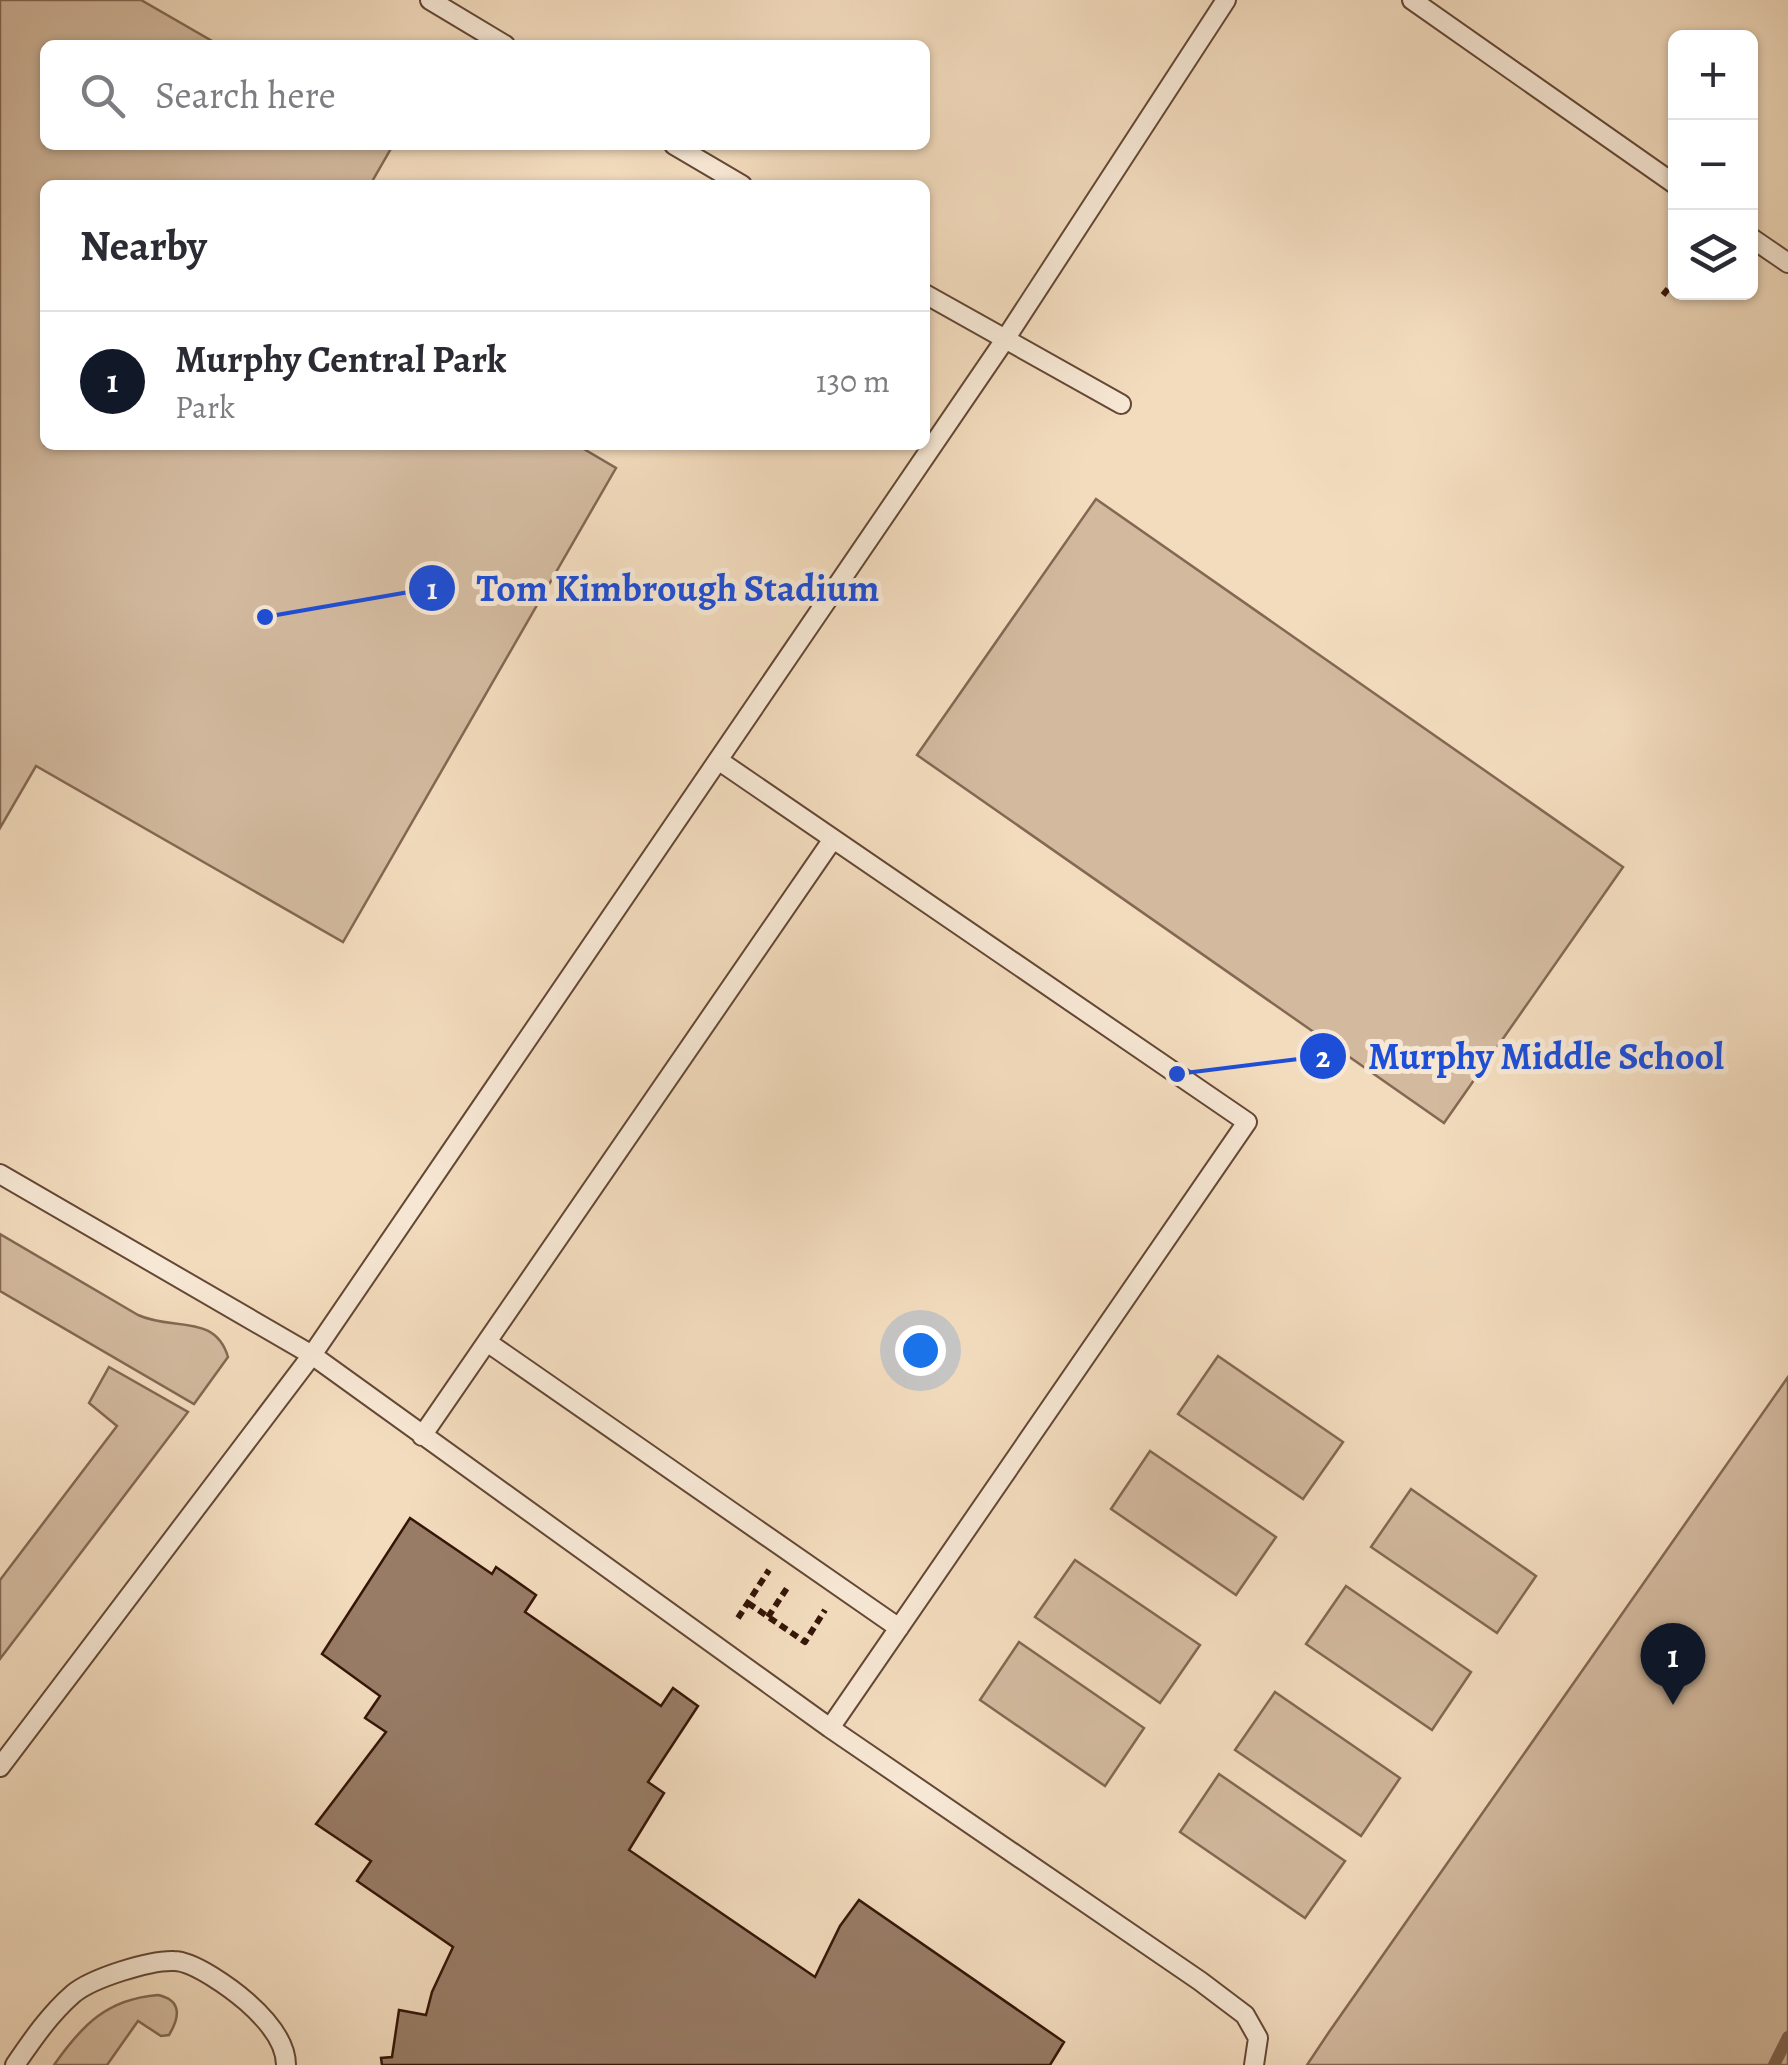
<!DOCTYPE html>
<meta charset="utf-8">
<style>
body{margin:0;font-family:Alegreya,serif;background:#f7f7f7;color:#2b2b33}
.controls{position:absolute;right:30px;top:30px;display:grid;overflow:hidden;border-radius:15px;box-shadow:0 2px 8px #0004}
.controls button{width:90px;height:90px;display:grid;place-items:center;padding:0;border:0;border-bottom:2px solid #e1e1e2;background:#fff;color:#2b2b33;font:50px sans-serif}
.you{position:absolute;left:920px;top:1350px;width:35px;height:35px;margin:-25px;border:8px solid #fff;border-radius:50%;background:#1a73e8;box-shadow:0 0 0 15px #1a73e833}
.badge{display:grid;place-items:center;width:65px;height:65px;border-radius:50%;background:#111827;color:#fff;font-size:32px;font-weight:700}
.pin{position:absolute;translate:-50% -82px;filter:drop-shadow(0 2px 5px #0008)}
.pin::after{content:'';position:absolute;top:52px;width:35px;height:30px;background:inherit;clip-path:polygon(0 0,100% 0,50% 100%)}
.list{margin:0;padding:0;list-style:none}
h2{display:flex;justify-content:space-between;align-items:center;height:130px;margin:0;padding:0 40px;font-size:42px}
h2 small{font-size:32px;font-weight:400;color:#7c7c81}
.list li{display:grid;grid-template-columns:65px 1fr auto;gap:30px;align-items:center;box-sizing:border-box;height:140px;padding:0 40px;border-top:2px solid #e1e1e2}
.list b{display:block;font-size:38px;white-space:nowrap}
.list p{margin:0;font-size:32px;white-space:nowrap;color:#7c7c81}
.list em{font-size:32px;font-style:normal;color:#7c7c81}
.icon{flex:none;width:55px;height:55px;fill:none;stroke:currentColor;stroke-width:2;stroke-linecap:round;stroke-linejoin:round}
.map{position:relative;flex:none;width:1788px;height:2065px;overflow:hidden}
.search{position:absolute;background:#fff;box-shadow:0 2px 8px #0004;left:40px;top:40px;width:890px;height:110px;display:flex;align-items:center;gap:25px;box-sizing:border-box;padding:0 35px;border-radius:15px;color:#7c7c81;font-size:38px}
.panel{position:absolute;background:#fff;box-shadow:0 2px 8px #0004;left:40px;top:180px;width:890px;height:270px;border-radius:15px}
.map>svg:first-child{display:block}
.green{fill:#d3ba9f;stroke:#846853;stroke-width:2.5}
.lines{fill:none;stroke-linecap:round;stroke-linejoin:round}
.stream{stroke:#806450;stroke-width:12}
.building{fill:#987c66;stroke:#351507;stroke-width:2.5}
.lane-casing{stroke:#644735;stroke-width:22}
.path{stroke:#351507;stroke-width:6;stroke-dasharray:8 5;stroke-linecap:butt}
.lane{stroke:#f7e8d5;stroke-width:18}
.leader{fill:none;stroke:#1d4ed8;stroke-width:4}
.callout-dot{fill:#1d4ed8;stroke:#f7e8d5;stroke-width:4}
.mark-label{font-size:30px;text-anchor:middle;font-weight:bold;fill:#fff}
.callout-label{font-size:38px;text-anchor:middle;font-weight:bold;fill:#1d4ed8;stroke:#f7e8d5;stroke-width:10;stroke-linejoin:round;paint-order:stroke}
</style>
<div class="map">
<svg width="1788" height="2065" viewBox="0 0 1788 2065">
<rect width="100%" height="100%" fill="#f3dcbe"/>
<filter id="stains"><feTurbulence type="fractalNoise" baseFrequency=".002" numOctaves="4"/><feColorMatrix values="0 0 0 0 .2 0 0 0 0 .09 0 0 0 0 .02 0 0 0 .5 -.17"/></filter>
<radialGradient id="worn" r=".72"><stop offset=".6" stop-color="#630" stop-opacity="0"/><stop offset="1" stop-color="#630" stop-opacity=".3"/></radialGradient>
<path class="green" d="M0,0H141L219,45H45V145H393L370,185H45V445H577L616,468L343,942L36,766L0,828Z
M1096,499L1623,867L1444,1123L917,755Z
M0,1234L138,1315C172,1331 215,1313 228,1357L194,1404L0,1291Z
M1218,1356L1343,1442L1303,1499L1178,1414Z
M109,1367L188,1412L0,1659V1580L117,1426L89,1403Z
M1788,1377V2065H1307L1329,2032Z
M1150,1451L1276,1537L1236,1595L1111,1509Z
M1411,1489L1536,1576L1497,1633L1371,1547Z
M1075,1560L1200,1645L1160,1703L1035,1617Z
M1346,1586L1471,1672L1432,1730L1306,1644Z
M1019,1642L1144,1728L1105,1786L980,1700Z
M1275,1692L1400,1778L1361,1836L1235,1750Z
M1219,1774L1345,1861L1305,1918L1180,1832Z
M158,1995C182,2000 180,2017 169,2035L161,2036L138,2021L107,2065H54C82,2025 107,1999 158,1995Z"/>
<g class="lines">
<path class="stream" d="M1774,2065L1788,2037"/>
</g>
<path class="building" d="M410,1518L492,1574L496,1567L536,1595L525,1612L661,1706L673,1688L698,1706L648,1782L664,1793L629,1850L815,1977L840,1926L859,1900L1064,2042L1050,2065H382L381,2058L392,2057L399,2010L426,2015L432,1992L453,1947L357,1881L371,1861L316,1824L386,1732L365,1718L380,1696L322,1654Z"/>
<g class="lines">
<defs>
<path id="lane" d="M430,0L505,45
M1412,0L1676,185
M674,145L742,185
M1750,237L1788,263
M925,294L1121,404
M718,760L1247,1122L830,1728
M0,1174L312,1355L830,1728L1200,1981L1245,2015L1258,2038L1254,2065
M487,1342L899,1628
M422,1436L833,839
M0,1767L312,1355L1004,341L1226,0
M15,2065C32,2040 50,2014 73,1994C92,1978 150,1960 174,1961C194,1961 232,1989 247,2002C264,2017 286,2041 286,2065"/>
</defs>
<use href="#lane" class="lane-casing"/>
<path class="path" d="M1663,295L1676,279
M748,1603L805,1642L825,1610
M768,1617L789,1585
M738,1618L769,1570"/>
<use href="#lane" class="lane"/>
</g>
<path class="leader" d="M265 617L432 588M1177 1074L1323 1056"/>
<g class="callout-dot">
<circle cx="265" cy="617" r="10"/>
<circle cx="1177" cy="1074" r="10"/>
<circle cx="432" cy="588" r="25"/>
<circle cx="1323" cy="1056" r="25"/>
</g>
<g class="mark-label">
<text x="432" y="599">1</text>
<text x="1323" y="1067">2</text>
</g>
<g class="callout-label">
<text x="678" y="601">Tom Kimbrough Stadium</text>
<text x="1546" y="1069">Murphy Middle School</text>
</g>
<rect width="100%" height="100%" filter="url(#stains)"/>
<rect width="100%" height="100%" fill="url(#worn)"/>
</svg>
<div class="controls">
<button>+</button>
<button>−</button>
<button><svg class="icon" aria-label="layers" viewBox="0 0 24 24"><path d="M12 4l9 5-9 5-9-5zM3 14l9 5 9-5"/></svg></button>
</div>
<div class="you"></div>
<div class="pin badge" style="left:1673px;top:1705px">1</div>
<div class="search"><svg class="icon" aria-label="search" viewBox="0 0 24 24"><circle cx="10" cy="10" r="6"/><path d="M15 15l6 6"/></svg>Search here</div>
<section class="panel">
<h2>Nearby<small></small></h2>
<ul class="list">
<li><span class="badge">1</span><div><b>Murphy Central Park</b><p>Park</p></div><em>130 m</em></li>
</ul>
</section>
</div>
